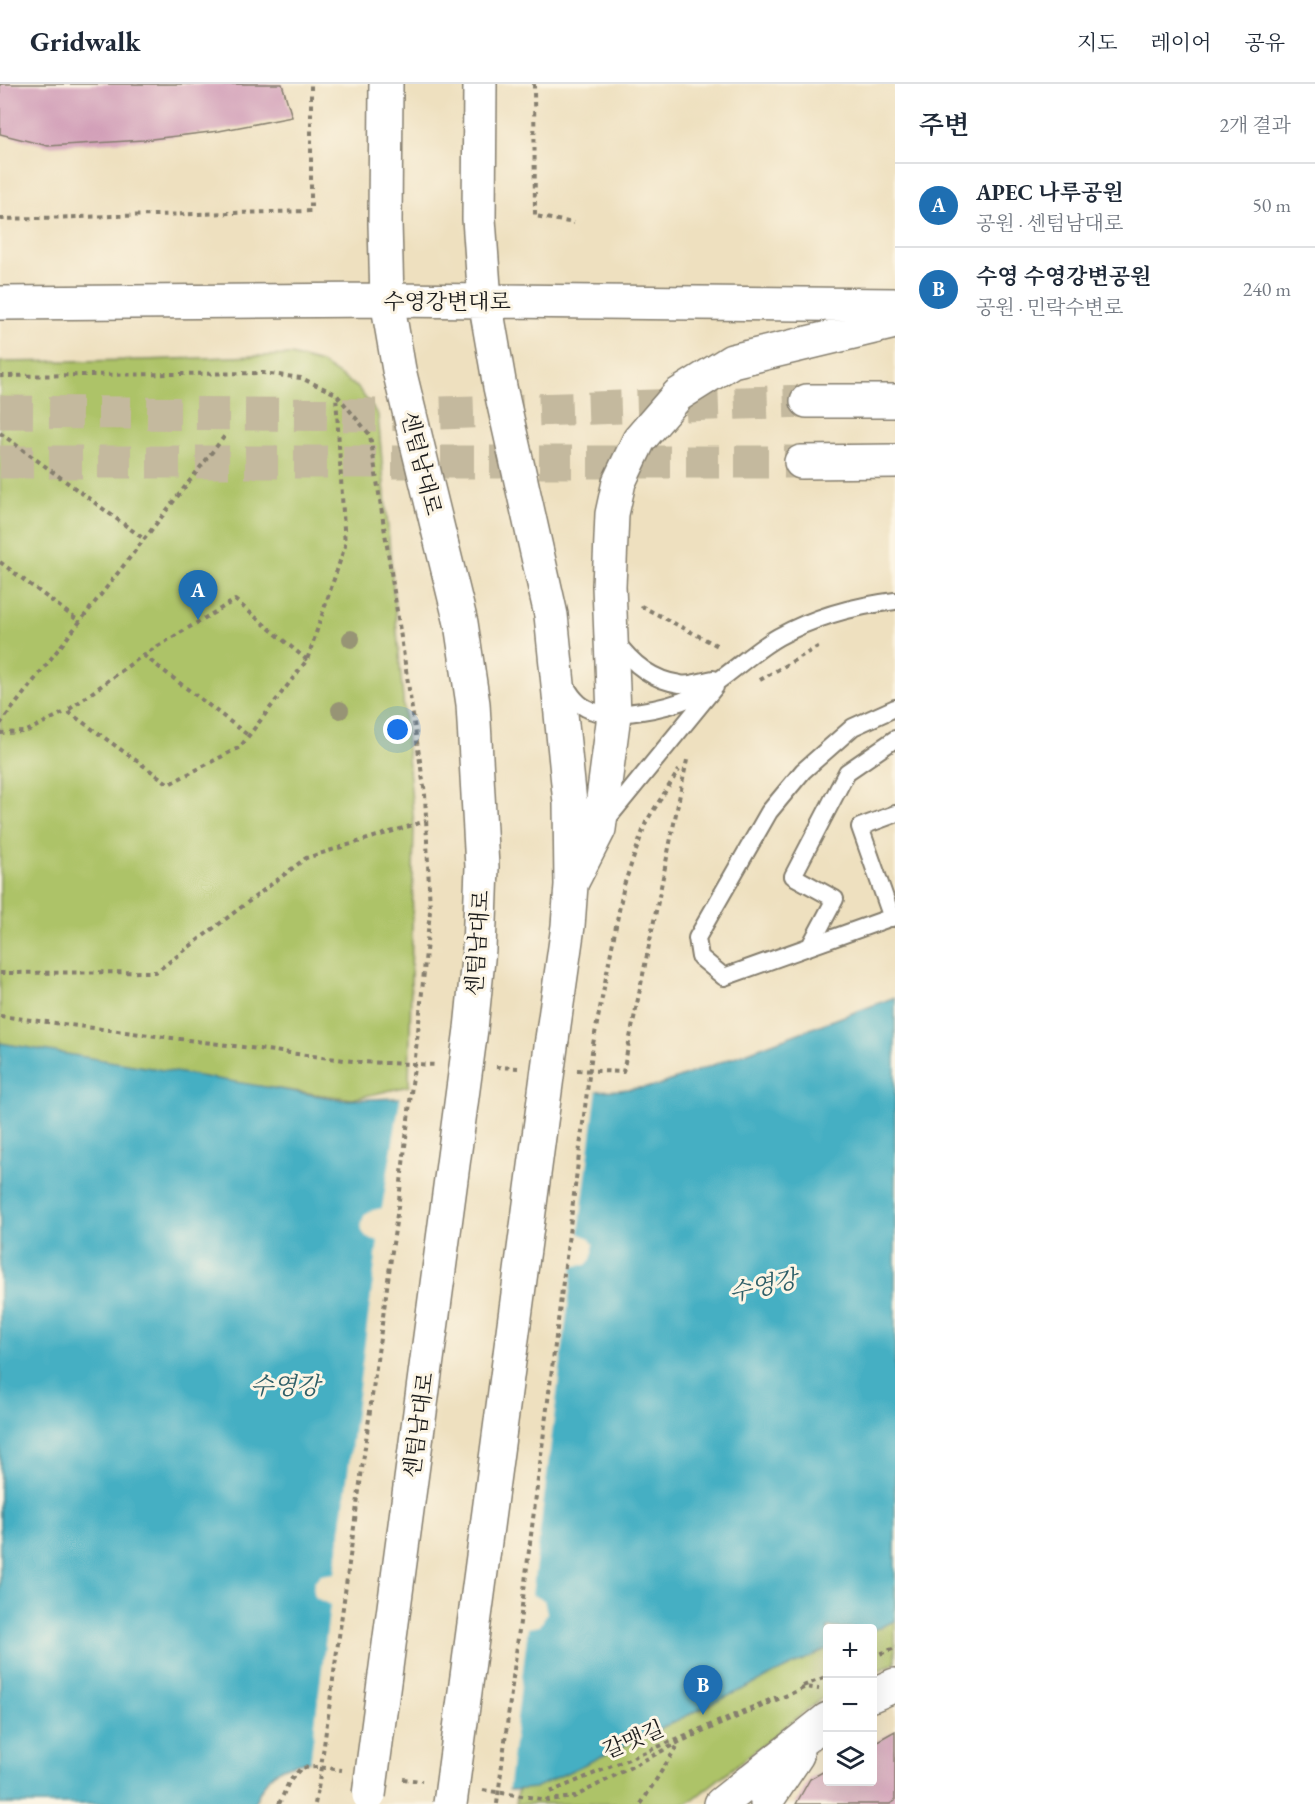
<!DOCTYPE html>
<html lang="ko">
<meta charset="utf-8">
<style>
body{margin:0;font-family:"EB Garamond","Noto Serif KR",serif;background:#f2f2f3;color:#1f2937}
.controls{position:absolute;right:18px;bottom:18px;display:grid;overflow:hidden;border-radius:6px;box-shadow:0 6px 24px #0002}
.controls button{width:54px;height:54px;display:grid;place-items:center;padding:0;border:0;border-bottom:2px solid #e0e1e3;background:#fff;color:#1f2937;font:30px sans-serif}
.you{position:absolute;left:398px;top:646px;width:21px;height:21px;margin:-15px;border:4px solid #fff;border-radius:50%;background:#1a73e8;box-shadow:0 0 0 9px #1a73e833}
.badge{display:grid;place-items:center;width:39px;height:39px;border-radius:50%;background:#1f6fb2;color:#fff;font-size:20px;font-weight:700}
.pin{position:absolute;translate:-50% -50px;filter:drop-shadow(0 2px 3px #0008)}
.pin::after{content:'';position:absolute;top:32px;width:21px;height:18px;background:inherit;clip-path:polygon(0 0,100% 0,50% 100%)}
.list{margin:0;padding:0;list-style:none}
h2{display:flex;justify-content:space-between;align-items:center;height:78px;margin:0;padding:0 24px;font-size:26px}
h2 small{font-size:20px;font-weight:400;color:#747a83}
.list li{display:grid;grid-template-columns:39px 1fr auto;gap:18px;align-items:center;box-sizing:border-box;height:84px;padding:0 24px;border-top:2px solid #e0e1e3}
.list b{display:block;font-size:22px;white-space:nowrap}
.list p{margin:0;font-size:20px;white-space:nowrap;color:#747a83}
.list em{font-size:20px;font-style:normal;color:#747a83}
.icon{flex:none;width:33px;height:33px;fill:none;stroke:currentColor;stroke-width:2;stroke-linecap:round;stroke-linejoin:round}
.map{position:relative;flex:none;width:895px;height:1720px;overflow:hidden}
header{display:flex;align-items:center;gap:36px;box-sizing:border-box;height:84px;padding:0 30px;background:#fff;border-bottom:2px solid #e0e1e3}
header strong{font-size:28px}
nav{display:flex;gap:33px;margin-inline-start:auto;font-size:21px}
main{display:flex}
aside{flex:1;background:#fff}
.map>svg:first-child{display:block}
.green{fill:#adc368;stroke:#647042;stroke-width:1.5}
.water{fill:#45afc3;stroke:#306670;stroke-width:1.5}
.pier{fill:#eee0bf}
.building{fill:#d29fb8}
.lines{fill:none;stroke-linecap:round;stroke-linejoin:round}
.highway-tunnel{stroke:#c4b99e;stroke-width:33;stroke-dasharray:33 16;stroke-linecap:butt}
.lane-casing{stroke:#857e6e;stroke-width:20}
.secondary-casing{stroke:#857e6e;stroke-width:36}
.highway-casing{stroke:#857e6e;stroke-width:36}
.path{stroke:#857e6e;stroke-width:4;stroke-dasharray:4.5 4.5;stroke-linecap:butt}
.lane{stroke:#fff;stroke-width:16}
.secondary{stroke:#fff;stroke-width:33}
.highway{stroke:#fff;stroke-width:33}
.secondary-bridge-casing{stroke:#857e6e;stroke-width:36;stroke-linecap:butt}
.path-bridge{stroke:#857e6e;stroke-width:4;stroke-dasharray:4.5 4.5;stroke-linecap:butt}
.secondary-bridge{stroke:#fff;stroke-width:33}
.tree{fill:#979474}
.labels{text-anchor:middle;stroke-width:6;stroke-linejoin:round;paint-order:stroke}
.street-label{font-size:22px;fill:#1c1c1c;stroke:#fcf5e5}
.water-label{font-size:24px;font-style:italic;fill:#2e5e67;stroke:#fcf5e5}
</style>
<header>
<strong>Gridwalk</strong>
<nav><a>지도</a><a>레이어</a><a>공유</a></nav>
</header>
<main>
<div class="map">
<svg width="895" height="1720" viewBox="0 0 895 1720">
<rect width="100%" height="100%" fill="#fcf5e5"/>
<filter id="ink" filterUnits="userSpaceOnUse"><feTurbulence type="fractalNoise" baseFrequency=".0167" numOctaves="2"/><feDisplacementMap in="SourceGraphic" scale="12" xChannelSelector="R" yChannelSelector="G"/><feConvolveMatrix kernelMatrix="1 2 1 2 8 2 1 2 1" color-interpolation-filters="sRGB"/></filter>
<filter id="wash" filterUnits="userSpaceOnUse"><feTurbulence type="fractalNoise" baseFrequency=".008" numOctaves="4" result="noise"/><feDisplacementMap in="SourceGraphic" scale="24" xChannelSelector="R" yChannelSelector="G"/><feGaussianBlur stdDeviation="1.35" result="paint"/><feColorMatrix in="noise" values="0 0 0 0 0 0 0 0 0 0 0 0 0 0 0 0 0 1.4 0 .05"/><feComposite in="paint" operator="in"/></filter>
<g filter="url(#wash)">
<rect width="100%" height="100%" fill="#eee0bf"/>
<path class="green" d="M291,271L321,279L358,304L378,331L414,741L409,1002L352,1015L0,967V278L144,276Z
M895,1504V1579L873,1589L872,1544H828L827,1610L687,1720H516L523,1671Z"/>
<path class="water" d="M895,913V1537L873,1546L872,1544H828L827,1565L535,1704L512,1706L316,1676C279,1682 269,1685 254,1720H0V959L344,1016L619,1006L657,1002Z"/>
<path class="pier" d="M597,1004L579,1149L589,1154L593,1160V1168L591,1175L586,1181L573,1182L532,1511L544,1516L547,1529L540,1542L528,1544L508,1709L316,1679L310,1680L330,1521L316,1514L313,1507L314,1498L320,1491L335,1489L378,1157L366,1153L362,1147L361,1140L364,1132L369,1127L382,1124L401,1010Z"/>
<g id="blocks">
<path class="building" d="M0,0H282L292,33L219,47L143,56L48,62L0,50Z
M895,1647V1717L890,1720H796L810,1695L828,1685V1698H872V1660Z"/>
</g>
</g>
<g filter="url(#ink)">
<use href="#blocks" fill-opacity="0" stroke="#857e6e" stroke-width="1.5"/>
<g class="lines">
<path class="highway-tunnel" d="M0,328L378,331L807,317
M0,378H801"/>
<defs>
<path id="lane" d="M615,556C631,579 651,596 680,600C690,602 703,597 713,595
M563,596C567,606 576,619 586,624C608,637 669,624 692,613C723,598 748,570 778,553C814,533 854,522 895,517
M895,624L853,643L803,687L769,728L697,854L700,873L724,893L895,832
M604,739L715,603
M892,834L860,743L895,730
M810,862L835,815L793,792L847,688L895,655"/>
<path id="secondary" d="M386,0L385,139L387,216L399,286L461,539L473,620L482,783L479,865L471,945
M480,0L479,135L485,217L500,303L551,531L570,719L571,801L568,842L552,955
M0,219L387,216L895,221
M573,796L599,745L614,631L609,502L612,430L619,398L639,356L678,311L732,277L895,238
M872,1611L895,1601
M721,1720L828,1635
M767,1720L769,1713L797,1671"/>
<path id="highway" d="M807,317H895
M801,378L895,377"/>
</defs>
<use href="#lane" class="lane-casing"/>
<use href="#secondary" class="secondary-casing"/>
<use href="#highway" class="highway-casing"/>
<path class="path" d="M534,0L535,132L574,139
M0,135L311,127V0
M0,292L263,289L301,294L336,310L370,351L425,710L430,827L419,938
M0,349L144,455
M0,478L80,538
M641,522L720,563
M143,571L249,652
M307,576L235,516L143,571L67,627L169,700L240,663L307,576L345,462L336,311
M760,596L821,561
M0,640L227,349
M0,649L25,648L67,627
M0,889L156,888L306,774L426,737
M0,932L360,978L437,981
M593,960L624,801L646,738L679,686
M496,983L518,984
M577,986L623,988L687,676
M872,1573L895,1564
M803,1602L828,1592
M403,1695L422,1697
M483,1706L548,1716L574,1713L679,1658L806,1603L819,1605
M550,1708L777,1613
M279,1720L289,1698L301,1684L318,1683L342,1686
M315,1720L318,1705
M641,1720L679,1659"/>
<use href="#lane" class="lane"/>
<use href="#secondary" class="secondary"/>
<use href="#highway" class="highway"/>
<defs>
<path id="secondary-bridge" d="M369,1711L471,945
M450,1720L552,955"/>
</defs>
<use href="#secondary-bridge" class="secondary-bridge-casing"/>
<path class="path-bridge" d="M318,1705L399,1116L419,938
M497,1720L593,960"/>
<use href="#secondary-bridge" class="secondary-bridge"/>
</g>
<g class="tree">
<circle cx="351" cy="555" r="9"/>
<circle cx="340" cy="626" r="9"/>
</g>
</g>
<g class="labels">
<g class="street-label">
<text x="447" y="225">수영강변대로</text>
<text transform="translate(422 379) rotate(76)" y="8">센텀남대로</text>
<text transform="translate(477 859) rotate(-86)" y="8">센텀남대로</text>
<text transform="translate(418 1341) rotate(-82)" y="8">센텀남대로</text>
<text transform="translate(633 1655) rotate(-23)" y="8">갈맷길</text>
</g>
<g class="water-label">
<text transform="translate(763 1202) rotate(-13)" y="8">수영강</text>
<text x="285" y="1310">수영강</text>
</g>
</g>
</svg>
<div class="controls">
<button>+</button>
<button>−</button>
<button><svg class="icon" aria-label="layers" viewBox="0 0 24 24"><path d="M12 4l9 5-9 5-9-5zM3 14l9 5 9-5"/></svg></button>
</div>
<div class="you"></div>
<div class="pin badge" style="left:198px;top:536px">A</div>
<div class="pin badge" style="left:703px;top:1631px">B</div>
</div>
<aside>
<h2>주변<small>2개 결과</small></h2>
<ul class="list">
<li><span class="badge">A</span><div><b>APEC 나루공원</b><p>공원 · 센텀남대로</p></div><em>50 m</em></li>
<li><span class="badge">B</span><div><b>수영 수영강변공원</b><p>공원 · 민락수변로</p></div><em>240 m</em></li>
</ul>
</aside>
</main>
